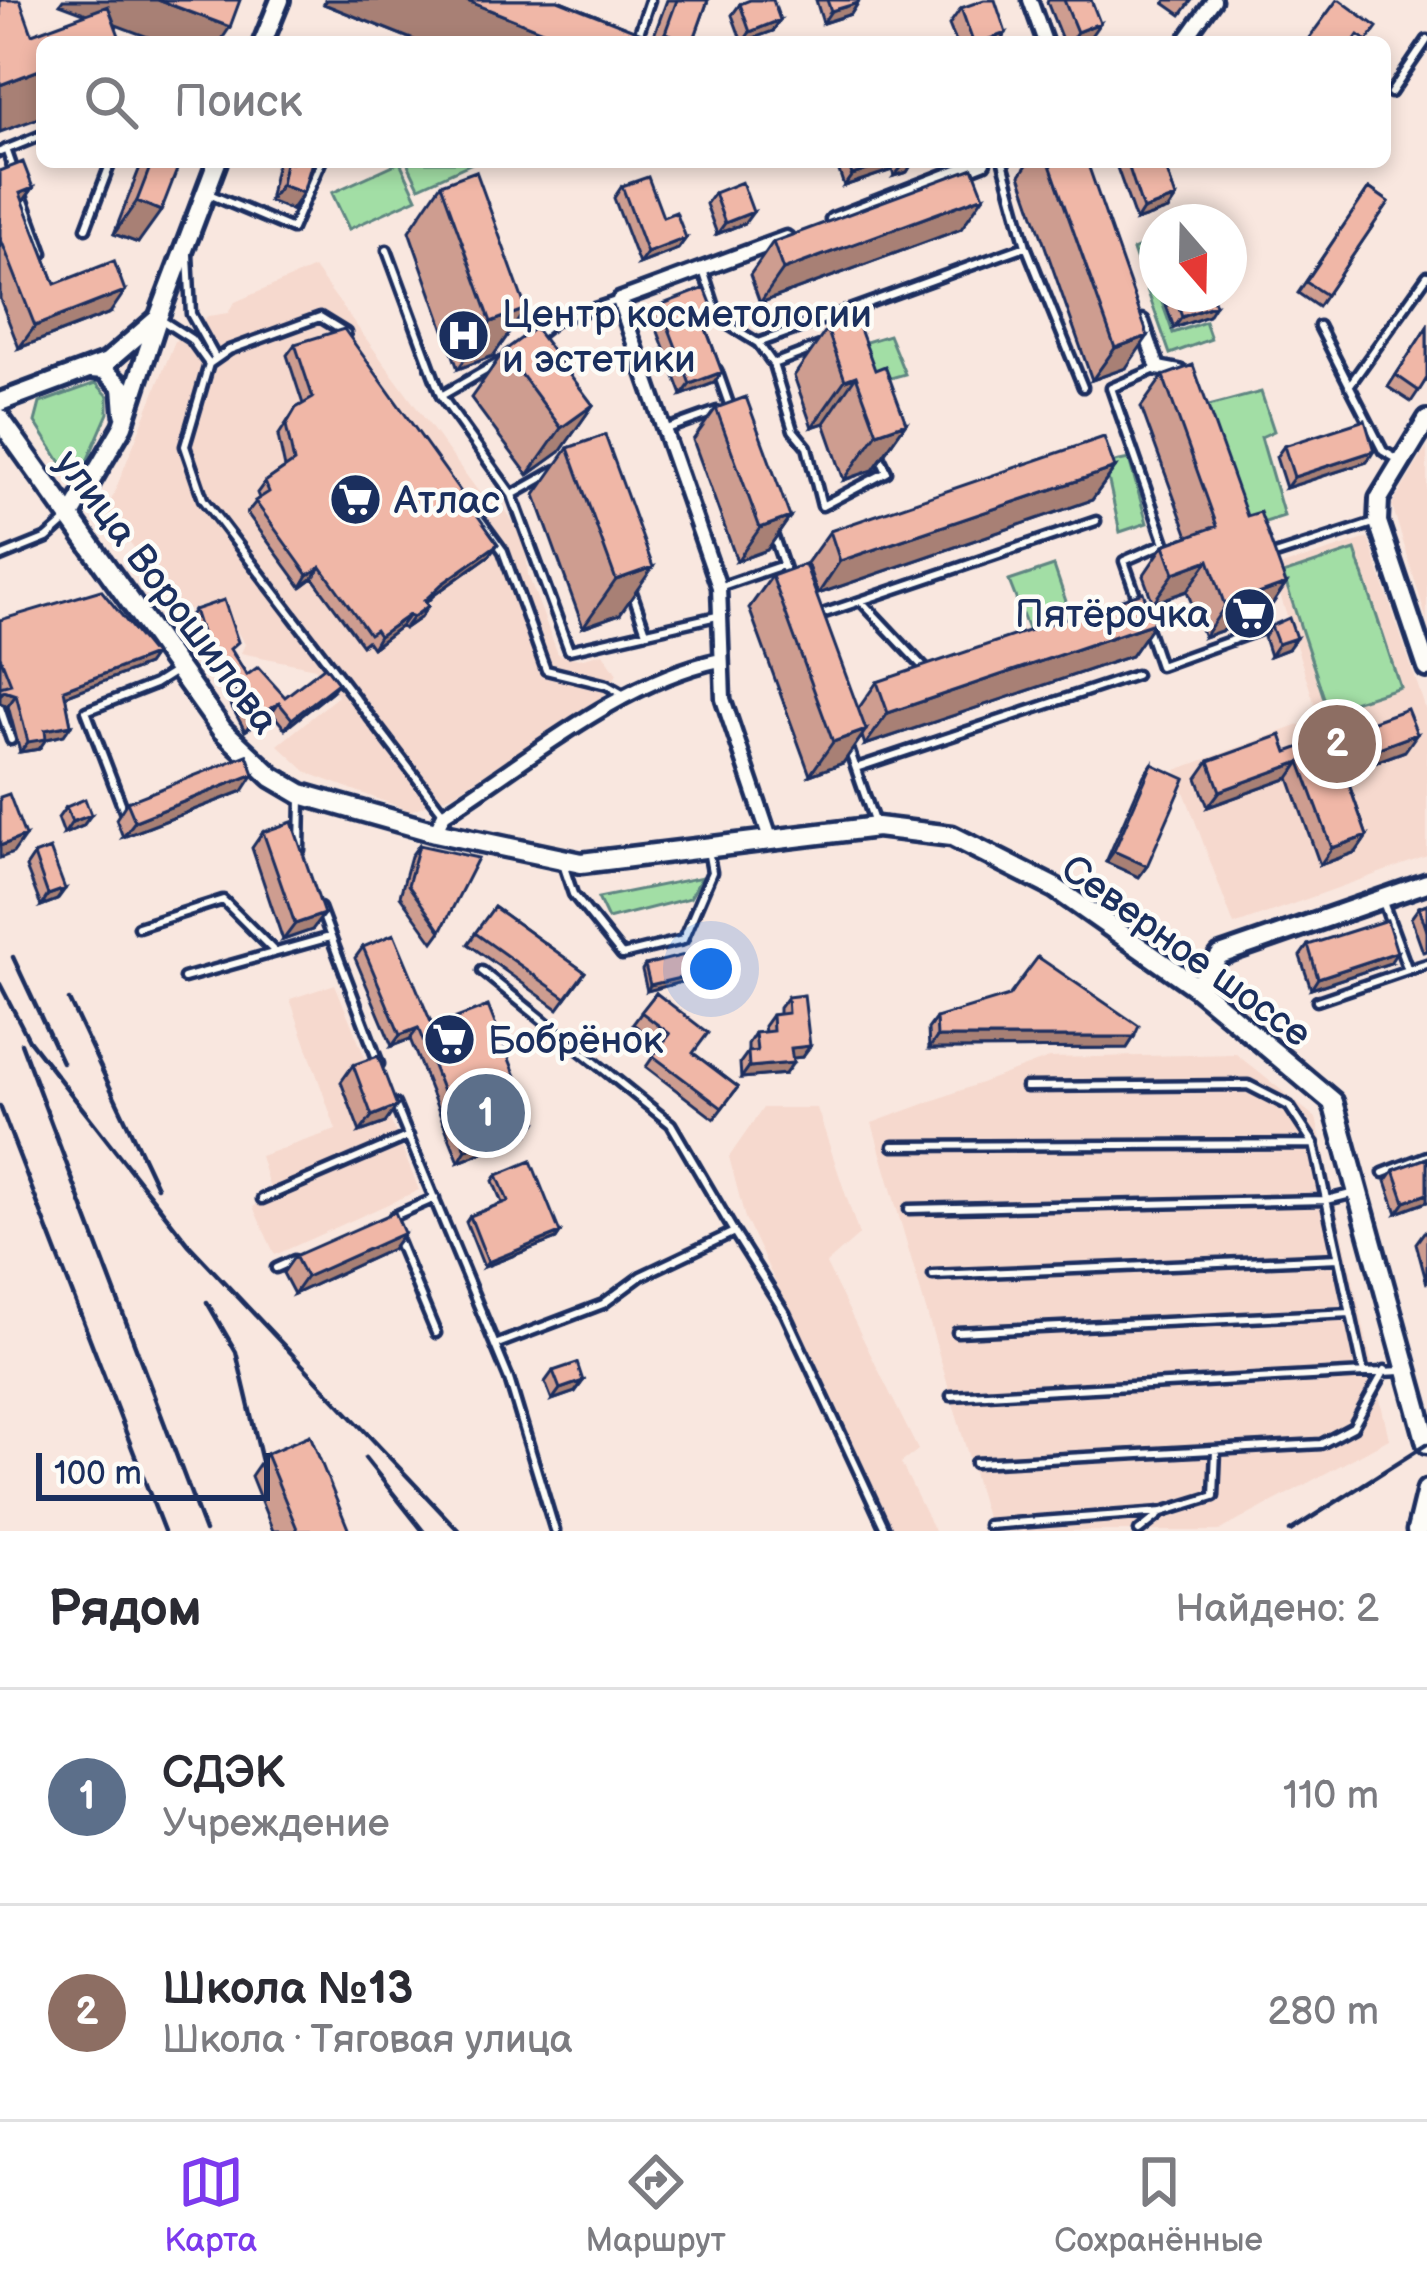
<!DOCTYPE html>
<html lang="ru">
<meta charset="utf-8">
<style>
body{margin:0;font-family:"Balsamiq Sans",sans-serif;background:#f7f7f7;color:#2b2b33}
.compass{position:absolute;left:1139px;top:204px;width:108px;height:108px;border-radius:50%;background:#fff;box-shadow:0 6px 18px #0003;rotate:160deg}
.scale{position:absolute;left:36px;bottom:30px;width:234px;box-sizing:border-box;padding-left:12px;border:6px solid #1b2f5e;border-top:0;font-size:33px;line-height:42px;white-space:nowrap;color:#1b2f5e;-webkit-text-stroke:9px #fdfcf7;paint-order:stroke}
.you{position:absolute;left:711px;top:969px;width:42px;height:42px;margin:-30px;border:9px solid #fff;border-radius:50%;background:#1a73e8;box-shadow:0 0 0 18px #1a73e833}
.badge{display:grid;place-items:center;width:78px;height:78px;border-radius:50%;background:#7c3aed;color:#fff;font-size:39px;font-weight:700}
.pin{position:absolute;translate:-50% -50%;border:6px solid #fff;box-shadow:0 3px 12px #0006}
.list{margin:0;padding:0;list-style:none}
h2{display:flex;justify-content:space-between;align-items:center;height:156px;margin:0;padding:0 48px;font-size:51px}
h2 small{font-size:39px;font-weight:400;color:#7c7c81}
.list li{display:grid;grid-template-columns:78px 1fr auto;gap:36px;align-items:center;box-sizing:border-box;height:216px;padding:0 48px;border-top:3px solid #e1e1e2}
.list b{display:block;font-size:45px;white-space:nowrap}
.list p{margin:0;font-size:39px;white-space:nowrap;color:#7c7c81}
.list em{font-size:39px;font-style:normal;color:#7c7c81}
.icon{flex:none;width:66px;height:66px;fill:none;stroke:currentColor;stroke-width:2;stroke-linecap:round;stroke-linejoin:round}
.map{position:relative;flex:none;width:1427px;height:1531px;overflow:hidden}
.search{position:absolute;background:#fff;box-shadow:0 6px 18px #0003;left:36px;right:36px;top:36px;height:132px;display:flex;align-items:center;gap:30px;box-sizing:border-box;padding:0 42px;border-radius:18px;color:#7c7c81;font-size:45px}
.sheet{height:588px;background:#fff}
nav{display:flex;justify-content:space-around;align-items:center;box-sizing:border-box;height:168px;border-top:3px solid #e1e1e2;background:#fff;font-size:33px;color:#7c7c81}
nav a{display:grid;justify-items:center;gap:6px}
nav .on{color:#7c3aed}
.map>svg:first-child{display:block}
.built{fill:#f6d9ce}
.green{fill:#a2dea5;stroke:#5e8682;stroke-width:3}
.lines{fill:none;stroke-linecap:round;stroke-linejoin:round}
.service-casing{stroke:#1b2f5e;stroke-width:15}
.minor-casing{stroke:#1b2f5e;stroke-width:21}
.tertiary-casing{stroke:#1b2f5e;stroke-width:26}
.secondary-casing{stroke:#1b2f5e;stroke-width:27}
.service{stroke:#fdfcf7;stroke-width:6}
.minor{stroke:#fdfcf7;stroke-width:12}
.tertiary{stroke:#fdfcf7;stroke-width:16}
.secondary{stroke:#fdfcf7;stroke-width:18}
.rail{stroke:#1b2f5e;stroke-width:4.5}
.wall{fill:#ce9d90;stroke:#1b2f5e;stroke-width:3}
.shaded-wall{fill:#a88075;stroke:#1b2f5e;stroke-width:3}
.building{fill:#f0b7a7;stroke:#1b2f5e;stroke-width:3}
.labels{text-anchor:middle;stroke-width:9;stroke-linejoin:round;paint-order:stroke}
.poi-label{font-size:39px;fill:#1b2f5e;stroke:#fdfcf7;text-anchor:start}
.street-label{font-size:39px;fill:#1b2f5e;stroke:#fdfcf7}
</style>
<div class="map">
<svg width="1427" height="1531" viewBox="0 0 1427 1531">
<rect width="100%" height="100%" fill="#f9e7df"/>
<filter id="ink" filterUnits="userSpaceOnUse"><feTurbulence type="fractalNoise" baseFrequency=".00833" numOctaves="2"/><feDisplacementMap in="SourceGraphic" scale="24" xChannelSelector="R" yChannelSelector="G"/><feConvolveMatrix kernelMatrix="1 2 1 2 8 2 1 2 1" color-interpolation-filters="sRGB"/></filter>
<g filter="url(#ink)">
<path class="built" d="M314,268L486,502L503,506L525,541L528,575L558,654L579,659L603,653L617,674L604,696L454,794L410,811L308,773L278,745L338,696L315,668L241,653L245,644L229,620L206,604L181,612L107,511L175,341L208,316L228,313L235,302Z
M1427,447V621L1392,505Z
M1368,538L1427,713V856L1234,925L1176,770L1319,718L1272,569Z
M335,984L419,1190L275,1255L253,1207L272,1196L260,1156L336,1130L290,999Z
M1236,1054L1316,1118L1389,1439L1219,1531H990L872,1123L1049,1058Z
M763,1108H817L859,1235L826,1264L918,1450L901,1463L934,1531H893L745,1218L729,1157Z"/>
<path class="green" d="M400,162L417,198L349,229L332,193Z
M407,162H472V163L419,187Z
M1142,246L1173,333L1205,322L1211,339L1170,354L1133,250Z
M889,335L905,374L859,387L843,349Z
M96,383L108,396V413L84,468L67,472L35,422L40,403Z
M1261,392L1274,431L1261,437L1284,516L1231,533L1186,412Z
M1129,459L1147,523L1120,532L1105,464Z
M1355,550L1400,687L1328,710L1283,574Z
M1054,566L1075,628L1033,642L1009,581Z
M702,877L690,898L608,919L598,898Z"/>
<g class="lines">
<defs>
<path id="service" d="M636,42L650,0
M1391,93L1427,40
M6,149L13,169
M0,152L42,135
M1003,162L1026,246L1083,387
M209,194L292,229L321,162
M23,198L43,253
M86,228L111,162
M387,250L441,396L512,495L569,650L717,616
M188,255L191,314L216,359
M703,270L719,319L758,343L1026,246
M163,321L191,339L209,364L185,446L203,499L444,814
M1319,326L1383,451L1397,459
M535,337L555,321L619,300
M758,343L773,364L793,430L807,447L822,506L887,472L878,453
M209,364L229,350L320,317L346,333
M773,364L820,346
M717,370L730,407
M1349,386L1427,276
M441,396L500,362
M667,429L717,411
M512,495L556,470
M476,514L503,551L546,670L607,685L626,696
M774,537L787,575
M0,557L47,538L65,522
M1269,557L1377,522
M719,587L783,565
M632,592L646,632
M1138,601L1124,561L1165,543L1111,388L1158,368
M862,602L927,671
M819,615L1096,521
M1146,625L1160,666L1266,628
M0,708L11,740
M848,746L875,824
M856,768L1136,675
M124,811L86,711L155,684L177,670
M300,850L301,797
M563,864L573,894L622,955L683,940L712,872L708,850
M320,908L379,1064
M138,927L223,900L273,950
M1408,970L1427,964
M482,971L671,1124L734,1232
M184,978L330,937
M1317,1001L1408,970L1383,902
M1026,1087L1248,1085L1289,1106L1314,1144
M395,1104L509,1379L555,1531
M893,1146L1314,1144L1363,1369
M1383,1173L1427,1156
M262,1199L409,1136
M909,1209L1327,1200L1355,1193
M394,1216L435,1198
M397,1239L436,1333
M276,1268L294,1260
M933,1275L1339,1258
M957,1332L1351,1313
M495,1345L603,1304L641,1276L734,1232L785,1313L886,1531
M951,1396L1401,1371
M975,1463L1321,1444L1353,1427L1385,1370
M988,1525L1162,1512L1214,1496L1216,1450
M1139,1531L1159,1515"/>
<path id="minor" d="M1030,0L1045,42
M1184,42L1214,0
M833,220L983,162
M1142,322L1158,368L1179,372
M435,832L444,814C530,759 619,682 720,660
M770,838L723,699L719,587L619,300L786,238"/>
<path id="tertiary" d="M263,42L280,0
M91,369L104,370L122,387L124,413
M0,402L107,362L158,318L217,162
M1427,420L1379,499L1378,522L1427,668
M69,519L123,426L158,319
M1196,987L1220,955L1427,883"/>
<path id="secondary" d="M0,419L222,730L272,777L301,794L435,832L581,863L877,827L952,836L1055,888L1196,987L1333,1102L1427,1443
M1417,1531L1427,1490"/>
</defs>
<use href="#service" class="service-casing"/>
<use href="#minor" class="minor-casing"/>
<use href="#tertiary" class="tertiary-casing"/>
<use href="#secondary" class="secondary-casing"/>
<use href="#service" class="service"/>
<use href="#minor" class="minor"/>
<use href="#tertiary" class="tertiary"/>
<use href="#secondary" class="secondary"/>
<path class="rail" d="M13,957L62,1062
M0,984L29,1040L189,1245L459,1531
M69,1000L157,1187
M21,1043L205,1531
M0,1106L164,1531
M207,1302L236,1352L264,1470
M365,1458L423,1531
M1290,1531L1427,1444"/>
</g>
<path class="wall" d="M325,0H558L653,38L667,0H708L693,42H419L324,4Z
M816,0H858V3L851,14L823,23Z
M1048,0H1091L1088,40L1083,42H1063L1047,2Z
M1166,0H1192L1181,15L1164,3Z
M740,4L773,31L742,42L732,15Z
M961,8L1000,42H956L949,25Z
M142,162H180L138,243L114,234Z
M277,162H312L303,193L291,210L269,201Z
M836,162H913L907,172L894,176L892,170L844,186Z
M1029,162H1087L1126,368L1092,380L1020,175Z
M1115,162H1164L1176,198L1168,210L1136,221Z
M0,171L33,188L23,202L55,284L110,313L19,348L0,299Z
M441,184L526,309L493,356L458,369L409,231Z
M622,186L663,217L686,238L678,249L639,264L614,198Z
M1369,188L1389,202L1318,307L1298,293Z
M714,193L745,223L717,234L706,204Z
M961,229L760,303L750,275L773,242Z
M1157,233V280L1144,246L1152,235Z
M1162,294H1211L1208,316L1174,328Z
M660,305L708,327L706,328L722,372L714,383L682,395L652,316Z
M1427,327V378L1411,402L1388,387Z
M827,329L875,370L906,423L873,470L844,480L824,423L812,427L794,376Z
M295,344L490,555L434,595L426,603L428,606L420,618L404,629L401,626L372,648L367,641L362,645L313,578L301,587L247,513L259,498L257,493L265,482L285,468L278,436L296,408L303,404L287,355Z
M504,351L593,405L560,452L528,475L471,398Z
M1163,376L1286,584L1265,615L1204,637L1187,591L1153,603L1143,576L1164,545L1188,536L1141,407Z
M716,408L790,517L767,550L737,561L693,440Z
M605,435L620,614L583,627L535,495L568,448Z
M1284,446L1367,462L1286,488L1276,457Z
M1115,468L1092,500L818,594L807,563L830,531Z
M772,576L858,709L877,682L1154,623L1131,656L865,745L862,736L843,763L810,775L749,608Z
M194,610L232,651L247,675L285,697L331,692L285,729L272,713L245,731L203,653L199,655L187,620Z
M0,620L154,655L147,665L65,696L71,725L64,735L46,739L39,749L20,752L8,706L0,703Z
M1271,626L1288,649L1270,656L1264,637Z
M1405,751L1345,773L1367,836L1356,852L1320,865L1289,778L1208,807L1197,778L1209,761L1287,752Z
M1152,764L1147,866L1139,877L1106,862L1144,775Z
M243,791L123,837L116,819L127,802Z
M66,807L83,826L64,834L58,818Z
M263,832L312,930L283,940L252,848Z
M419,845L441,931L433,942L400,896L411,856Z
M34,855L57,900L41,906L26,867Z
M1427,904V951L1423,952L1411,918L1419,907Z
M494,907L585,972L558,1009L468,944Z
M1308,945L1390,963L1311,989L1300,956Z
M363,947L433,1027L527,1135L459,1162L410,1039L392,1046L355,958Z
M645,965L701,973L697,978L647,991L642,970Z
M656,993L693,1053L738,1087L714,1119L646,1067L661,1045L633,1024Z
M787,997L810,1046L802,1057L792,1058L785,1074L741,1078L740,1063L748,1052V1044L755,1033L765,1032L764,1026L772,1015L779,1014V1008Z
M936,1018L1134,1037L1127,1048L929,1049L928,1029Z
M353,1065L385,1123L360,1132L341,1082Z
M1427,1158V1202L1397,1213L1386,1181L1394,1170Z
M497,1175L560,1233L556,1239L484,1267L466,1222L470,1216L502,1203L493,1181Z
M1427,1231V1284L1416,1243L1424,1232Z
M404,1233L392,1249L294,1294L283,1273L295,1256Z
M553,1371L583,1381L575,1392L552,1400L545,1382Z
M266,1454L349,1531H273L251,1476Z"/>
<path class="shaded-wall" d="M63,0H158L230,27L220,42H161L60,4Z
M327,0H465L570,42H419L324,4Z
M858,3L851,14L823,23L831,11Z
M780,20L773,31L743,42L750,32Z
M1100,23L1088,40L1083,42H1070L1077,32Z
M665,33L689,42H659Z
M1006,33L1000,42H981Z
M42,69V117L0,132V85Z
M891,162H898L892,170L844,186L852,175Z
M906,162H913L907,172L894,176Z
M281,185L303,193L291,210L269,201Z
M33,188L17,210L20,193Z
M984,196L961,229L760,303L783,270Z
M1176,198L1168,210L1136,221L1143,210Z
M137,201L161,211L138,243L114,234Z
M753,212L745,223L717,234L725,223Z
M686,238L678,249L639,264L647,253Z
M125,291L110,313L19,348L35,326Z
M1215,305L1208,316L1174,328L1182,317Z
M526,309L493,356L458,369L491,322Z
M1148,336L1126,368L1092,380L1115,348Z
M722,372L714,383L682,395L690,384Z
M856,376L824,423L812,427L845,380Z
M593,405L560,452L528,475L561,428Z
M906,423L873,470L844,480L877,433Z
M1374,451L1367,462L1286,488L1294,477Z
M1115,468L1092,500L818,594L840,561Z
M790,517L767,550L737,561L760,528Z
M498,544L490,555L434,595L416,612L424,601L442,584Z
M1209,560L1187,591L1153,603L1174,573Z
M321,567L313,578L301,587L308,575Z
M653,567L620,614L583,627L616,580Z
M1286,584L1265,615L1204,637L1225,606Z
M428,606L420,618L404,629L412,618Z
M409,615L401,626L372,648L379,636Z
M1154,623L1131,656L865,745L888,713Z
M1296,638L1288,649L1270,656L1278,644Z
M154,655L147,665L57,699L64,689Z
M338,683L331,692L285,729L292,719Z
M4,691L16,695L8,706L0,703V695Z
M279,703L272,713L245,731L252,721Z
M71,725L64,735L46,739L39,749L20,752L28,742L45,730Z
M866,730L843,763L810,775L833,742Z
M1417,734L1405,751L1329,779L1341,762Z
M1300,762L1289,778L1208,807L1220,791Z
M254,774L243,791L123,837L135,821Z
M91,815L83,826L64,834L72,822Z
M25,836L13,853L0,858V846Z
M1367,836L1356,852L1320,865L1332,848Z
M1114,851L1147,866L1139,877L1106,862Z
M65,889L57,900L41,906L48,895Z
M324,914L312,930L283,940L295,924Z
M1397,952L1390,963L1311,989L1318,978Z
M701,973L697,978L647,991L650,985Z
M418,1028L410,1039L392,1046L400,1035Z
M937,1037H1134L1127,1048L929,1049Z
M810,1046L802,1057L784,1059L791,1048Z
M793,1063L785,1074L741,1078L749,1067Z
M397,1106L385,1123L360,1132L372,1116Z
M535,1124L527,1135L459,1162L466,1150Z
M1427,1194V1202L1397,1213L1405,1202Z
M404,1233L392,1249L294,1294L306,1277Z
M560,1233L556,1239L484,1267L488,1262Z
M583,1381L575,1392L552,1400L560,1389Z"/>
<path class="building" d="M0,0H20L32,34L108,6L121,41L42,42V69L0,85Z
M158,0H240L230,27Z
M465,0H558L659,40V42H570Z
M677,0H708L693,42L665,33Z
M750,0H773L780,20L750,32L740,4Z
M827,0H858V3L831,11Z
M984,0H995L1006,33L981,42H973L961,8Z
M1064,0H1091L1100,23L1077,32Z
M1337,0H1340L1377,27L1367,41L1358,35L1353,42H1306Z
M23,162L33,188L20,193L55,284L114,261L125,291L35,326L0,237V171Z
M152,162H180L161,211L137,201Z
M285,162H312L303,193L281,185Z
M848,162H891L852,175Z
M1049,162H1087L1148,336L1115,348Z
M1127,162H1164L1176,198L1143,210Z
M973,168L984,196L783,270L773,242Z
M476,171L526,309L491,322L441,184Z
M648,177L663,217L676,212L686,238L647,253L622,186Z
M742,182L753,212L725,223L714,193Z
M1369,188L1389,202L1326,295L1306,282Z
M705,288L716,316L703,321L722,372L690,384L660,305Z
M1174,294H1211L1215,305L1182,317Z
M856,318L875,370L885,366L906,423L877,433L856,376L845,380L827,329Z
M1427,327V378L1419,391L1396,375Z
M535,328L593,405L561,428L504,351Z
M344,329L498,544L442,584L424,601L428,606L412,618L409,615L379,636L375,630L369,634L321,567L308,575L255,501L269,492L265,482L294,462L286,425L296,408L313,398L295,344Z
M1193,365L1247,516L1260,512L1286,584L1225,606L1209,560L1174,573L1164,545L1217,526L1163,376Z
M746,397L790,517L760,528L716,408Z
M1365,420L1374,451L1294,477L1284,446Z
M605,435L653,567L616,580L568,448Z
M1104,437L1115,468L840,561L830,531Z
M805,564L866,730L833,742L772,576Z
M101,590L154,655L64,689L71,725L45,730L46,739L28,742L16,695L4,691L0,695V687L11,684L0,656V620Z
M1143,592L1154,623L888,713L877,682Z
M224,600L238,642L230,649L247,675L258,667L285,697L325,666L338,683L292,719L279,703L252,721L210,644L205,645L194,610Z
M1289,618L1296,638L1278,644L1271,626Z
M1407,709L1417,734L1341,762L1367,836L1332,848L1300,762L1220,791L1209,761L1281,735L1287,752Z
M247,755L254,774L135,821L127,802Z
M1152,764L1185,779L1147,866L1114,851Z
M9,794L25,836L0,846V797Z
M85,799L91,815L72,822L66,807Z
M292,822L324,914L295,924L263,832Z
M419,845L478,858L441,931L408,885Z
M50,849L65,889L48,895L34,855Z
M1427,904V931L1419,907Z
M494,907L585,972L566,998L475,933Z
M1387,920L1397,952L1318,978L1308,945Z
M394,934L433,1027L488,1006L535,1124L466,1150L418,1028L400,1035L363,947Z
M696,952L701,973L650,985L645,965Z
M1038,957L1139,1026L1134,1037H937L936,1018L1009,996Z
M656,993L708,1033L693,1053L738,1087L722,1108L653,1056L670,1034L641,1012Z
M804,995L810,1046L791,1048L793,1063L749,1067L748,1052L757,1051L755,1033L773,1031L772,1015L788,1013L787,997Z
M378,1056L397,1106L372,1116L353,1065Z
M1427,1158V1194L1405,1202L1394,1170Z
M531,1161L560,1233L488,1262L470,1216L508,1201L497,1175Z
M395,1212L404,1233L306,1277L295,1256Z
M577,1363L583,1381L560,1389L553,1371Z
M310,1435L349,1531H298L266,1454Z"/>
</g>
<defs>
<symbol id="hospital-disc" viewBox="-11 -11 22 22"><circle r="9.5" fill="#1b2f5e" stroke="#fdfcf7"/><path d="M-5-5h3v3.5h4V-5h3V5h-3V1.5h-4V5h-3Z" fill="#fff"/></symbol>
<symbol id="supermarket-disc" viewBox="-11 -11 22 22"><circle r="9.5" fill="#1b2f5e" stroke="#fdfcf7"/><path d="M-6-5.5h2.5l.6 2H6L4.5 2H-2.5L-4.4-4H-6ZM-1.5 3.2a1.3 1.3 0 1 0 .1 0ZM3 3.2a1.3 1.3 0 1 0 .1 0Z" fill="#fff"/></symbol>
</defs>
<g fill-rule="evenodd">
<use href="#hospital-disc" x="434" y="306" width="59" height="59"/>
<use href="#supermarket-disc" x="326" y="470" width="59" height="59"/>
<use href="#supermarket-disc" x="1220" y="584" width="59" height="59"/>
<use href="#supermarket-disc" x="420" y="1010" width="59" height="59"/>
</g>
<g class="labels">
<g class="poi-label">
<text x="502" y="327">Центр косметологии<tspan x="502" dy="45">и эстетики</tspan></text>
<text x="394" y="513">Атлас</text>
<text x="1210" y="627" text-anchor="end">Пятёрочка</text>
<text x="488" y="1053">Бобрёнок</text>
</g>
<g class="street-label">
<text transform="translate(168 591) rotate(53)" y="14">улица Ворошилова</text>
<text transform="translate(1187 950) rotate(36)" y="14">Северное шоссе</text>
</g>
</g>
</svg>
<svg class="compass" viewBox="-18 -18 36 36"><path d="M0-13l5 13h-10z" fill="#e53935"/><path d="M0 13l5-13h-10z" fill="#7c7c81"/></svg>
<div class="scale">100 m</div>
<div class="you"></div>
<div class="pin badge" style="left:486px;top:1113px;background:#5c6f8a">1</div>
<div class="pin badge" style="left:1337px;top:744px;background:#8d6e63">2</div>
<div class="search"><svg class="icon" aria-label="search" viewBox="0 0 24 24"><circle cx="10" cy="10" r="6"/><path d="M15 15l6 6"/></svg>Поиск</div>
</div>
<section class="sheet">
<h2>Рядом<small>Найдено: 2</small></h2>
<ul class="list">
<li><span class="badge" style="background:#5c6f8a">1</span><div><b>СДЭК</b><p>Учреждение</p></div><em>110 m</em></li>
<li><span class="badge" style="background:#8d6e63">2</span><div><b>Школа №13</b><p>Школа · Тяговая улица</p></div><em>280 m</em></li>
</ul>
</section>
<nav>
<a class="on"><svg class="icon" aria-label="map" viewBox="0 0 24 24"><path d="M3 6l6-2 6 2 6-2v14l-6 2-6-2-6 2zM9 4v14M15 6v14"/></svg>Карта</a>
<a><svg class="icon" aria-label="directions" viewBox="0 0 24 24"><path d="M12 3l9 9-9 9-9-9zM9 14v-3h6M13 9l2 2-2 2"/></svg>Маршрут</a>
<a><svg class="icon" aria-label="saved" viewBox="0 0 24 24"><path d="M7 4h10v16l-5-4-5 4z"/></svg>Сохранённые</a>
</nav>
